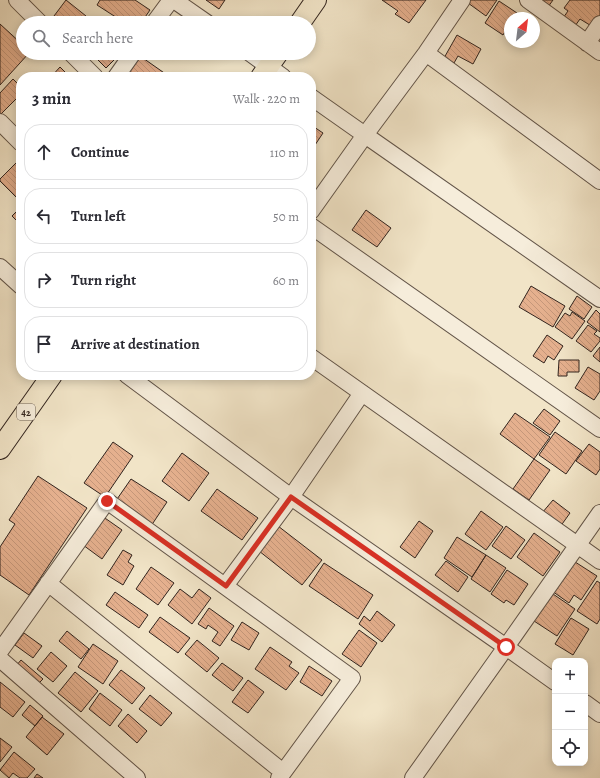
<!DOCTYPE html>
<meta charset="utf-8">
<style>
body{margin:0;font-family:Alegreya,serif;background:#f7f7f7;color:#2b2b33}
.controls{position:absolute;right:12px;bottom:12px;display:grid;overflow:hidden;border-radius:8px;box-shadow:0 2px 10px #0003}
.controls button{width:36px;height:36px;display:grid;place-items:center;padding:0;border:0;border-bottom:1px solid #e1e1e2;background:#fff;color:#2b2b33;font:20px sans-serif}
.compass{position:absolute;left:504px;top:12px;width:36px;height:36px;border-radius:50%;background:#fff;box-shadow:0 2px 10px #0003;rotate:28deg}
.stop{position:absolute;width:12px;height:12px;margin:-9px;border:3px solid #d93025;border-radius:50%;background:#fff}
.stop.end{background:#d93025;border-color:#fff;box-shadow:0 1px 4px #0008}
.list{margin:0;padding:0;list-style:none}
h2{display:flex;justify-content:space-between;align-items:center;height:52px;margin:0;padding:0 16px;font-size:17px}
h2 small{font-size:13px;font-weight:400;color:#7c7c81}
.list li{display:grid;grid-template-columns:26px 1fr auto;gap:12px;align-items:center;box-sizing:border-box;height:56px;margin:0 8px 8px;padding:0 8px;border:1px solid #e1e1e2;border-radius:16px}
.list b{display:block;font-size:15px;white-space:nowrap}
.list em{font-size:13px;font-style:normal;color:#7c7c81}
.icon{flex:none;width:22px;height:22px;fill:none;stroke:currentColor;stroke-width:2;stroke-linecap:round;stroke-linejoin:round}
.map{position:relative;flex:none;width:600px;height:778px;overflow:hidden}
.search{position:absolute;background:#fff;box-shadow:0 2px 10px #0003;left:16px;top:16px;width:300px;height:44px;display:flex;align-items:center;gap:10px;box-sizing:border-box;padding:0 14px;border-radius:22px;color:#7c7c81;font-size:15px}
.panel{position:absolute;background:#fff;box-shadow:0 2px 10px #0003;left:16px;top:72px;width:300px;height:308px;border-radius:16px}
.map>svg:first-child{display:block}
.building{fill:url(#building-back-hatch);stroke:#32241e}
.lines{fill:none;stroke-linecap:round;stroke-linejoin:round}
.minor-casing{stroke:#625448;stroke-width:18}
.major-casing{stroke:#32241e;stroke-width:22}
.minor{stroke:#f6eddb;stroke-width:16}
.major{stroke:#f1e4c7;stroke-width:20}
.route{stroke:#d93025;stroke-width:5}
.labels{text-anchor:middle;stroke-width:3;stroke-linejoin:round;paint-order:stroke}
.shield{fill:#f6eddb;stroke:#6d6057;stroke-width:1}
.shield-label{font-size:10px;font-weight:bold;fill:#32241e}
</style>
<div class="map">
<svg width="600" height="778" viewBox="0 0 600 778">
<defs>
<pattern id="building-back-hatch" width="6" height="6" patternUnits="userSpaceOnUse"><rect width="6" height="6" fill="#e5b08e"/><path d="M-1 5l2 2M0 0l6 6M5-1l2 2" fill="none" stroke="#c5977a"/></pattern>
</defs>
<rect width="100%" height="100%" fill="#f1e4c7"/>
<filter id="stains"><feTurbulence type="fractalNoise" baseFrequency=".005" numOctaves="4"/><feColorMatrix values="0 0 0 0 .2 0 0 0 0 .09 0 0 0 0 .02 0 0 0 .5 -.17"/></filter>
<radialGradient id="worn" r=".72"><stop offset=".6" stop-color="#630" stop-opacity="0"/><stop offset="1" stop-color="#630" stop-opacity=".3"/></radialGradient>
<path class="building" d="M66,0L86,16L81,23H62L54,16Z
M100,0H135L150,10L141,23H125L97,5Z
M206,0H225L219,9Z
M382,0H426L409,23L395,14L398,11Z
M470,0H497L486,16L468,3Z
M539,0H553L548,7Z
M570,0H600V15L593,27L580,19L575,26L563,18L568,11L564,8Z
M499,1L517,13L514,18H510V23L503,35L485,23Z
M0,24L23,45V53H29L0,85Z
M457,35L481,49L473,64L458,56L454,63L444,58Z
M91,53H121L106,68Z
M140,56L170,77H125Z
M60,67L70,77H51Z
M13,79L21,87V94L0,115V93Z
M311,125L323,133L311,151Z
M18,161L21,164V202L0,181V179Z
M21,207V225L12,216Z
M366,210L391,228L377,247L352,230Z
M531,286L565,306L553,327L519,307Z
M577,296L592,307L584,319L569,309Z
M596,310L600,314V332L587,322Z
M572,312L585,321L572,339L555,327L565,313L570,316Z
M588,325L597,331L594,334L600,338V341L591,352L576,341Z
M547,335L563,346L554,360L548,356L544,363L533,356Z
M600,347V362L593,356Z
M559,360H579V372H567V376H558Z
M588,367L600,374V391L594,400L575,388Z
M544,409L560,421L550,435L533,423Z
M515,413L550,437L534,459L500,434Z
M555,432L582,451L566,474L539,455Z
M113,442L133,456L105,497L84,483Z
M589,444L600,452V469L596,475L576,461Z
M182,453L209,473L189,501L162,481Z
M534,459L550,470L529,500L513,489Z
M38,476L87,508L29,595L0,575V547L15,524L9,520Z
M131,479L167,502L151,526L115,502Z
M217,489L258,518L242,540L201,511Z
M553,500L570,513L560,527L542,513Z
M481,511L503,527L486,550L465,534Z
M102,516L122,530L102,559L83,545Z
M419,521L433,531L415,558L400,547Z
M278,526L322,560L302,585L259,551Z
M506,526L525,540L511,559L492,546Z
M534,533L560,552L543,576L517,557Z
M457,537L486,555L472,577L444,558Z
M123,550L132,555L128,562L134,566L123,585L107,575Z
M486,555L506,568L490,592L471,579Z
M572,560L597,576L581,600L574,595L569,603L552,591Z
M446,561L468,577L458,592L435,575Z
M324,563L373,595L358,619L309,586Z
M151,567L174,583L158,605L136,589Z
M507,570L528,584L514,605L506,600L504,603L491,594Z
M597,581L600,583V619L597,624L577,611Z
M180,589L192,598L199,589L211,598L192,624L168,605Z
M115,592L148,615L139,628L106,605Z
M553,594L575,609L557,636L534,621Z
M209,608L234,626L220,646L212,641L218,632L208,625L206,629L198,624Z
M377,611L395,625L382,642L359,624L364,616L370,621Z
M160,617L190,638L178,653L149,632Z
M571,618L589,629L573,655L555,644Z
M242,622L259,633L249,650L231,640Z
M359,630L377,643L361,667L342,654Z
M67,631L89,649L81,659L59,641Z
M24,633L42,646L33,658L15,645Z
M197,640L219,658L207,672L185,654Z
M93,644L118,661L103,684L78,667Z
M270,647L292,662L289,666L299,673L286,690L255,669Z
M51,652L67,666L53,682L37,669Z
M21,660L43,679L38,684L16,666Z
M222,663L243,678L233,691L212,675Z
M309,666L332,681L322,696L300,682Z
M121,670L145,688L132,704L109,685Z
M75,672L98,691L81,712L58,693Z
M248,680L264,692L248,713L232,702Z
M0,682L25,702L13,717L0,707Z
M100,693L122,710L110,726L89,709Z
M150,695L172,713L161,726L139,709Z
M30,705L43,716L35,726L22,715Z
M128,714L147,731L137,743L118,726Z
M42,717L64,734L47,755L26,737Z
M0,738L12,747L0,762Z
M14,752L35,769L27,778H20L13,773L9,778L0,770Z
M37,774L43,778H34Z"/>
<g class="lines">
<defs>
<path id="minor" d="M17,0L40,23
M174,0L207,23
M528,0L600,52
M154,23L171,0
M587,43L600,24
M71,53L95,77
M250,53L283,77
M426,53L600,181
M116,77L133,53
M311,97L365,135L426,53L462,0
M0,122L21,143
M311,211L365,135L600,299
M311,226L600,429
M0,267L21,286
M311,357L600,561
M127,375L291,497L506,647L413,778
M48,583L283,772
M225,586L291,497L362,393
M0,651L107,501L352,678L279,778
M0,659L137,778
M555,682L506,647L600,513
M585,703L600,714"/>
<path id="major" d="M300,23L316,0
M261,77L278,53
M0,449L52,375"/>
</defs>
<use href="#minor" class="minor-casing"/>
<use href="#major" class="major-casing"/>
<use href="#minor" class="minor"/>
<use href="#major" class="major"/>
</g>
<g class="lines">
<path class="route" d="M107,501L226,586L291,497L506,647"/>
</g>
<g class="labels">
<rect class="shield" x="17" y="404" width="18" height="16" rx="3"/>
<g class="shield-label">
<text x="26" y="416">42</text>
</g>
</g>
<rect width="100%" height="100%" filter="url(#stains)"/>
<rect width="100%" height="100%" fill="url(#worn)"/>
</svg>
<div class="controls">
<button>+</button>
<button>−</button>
<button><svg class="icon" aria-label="locate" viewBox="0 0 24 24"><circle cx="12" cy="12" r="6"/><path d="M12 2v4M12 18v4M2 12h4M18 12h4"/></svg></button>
</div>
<svg class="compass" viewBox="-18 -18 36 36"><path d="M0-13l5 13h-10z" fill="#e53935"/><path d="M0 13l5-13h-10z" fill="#7c7c81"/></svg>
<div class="stop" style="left:506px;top:647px"></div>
<div class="stop end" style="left:107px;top:501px"></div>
<div class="search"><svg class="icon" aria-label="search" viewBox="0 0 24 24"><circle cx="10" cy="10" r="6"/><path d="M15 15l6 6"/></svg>Search here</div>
<section class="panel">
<h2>3 min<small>Walk · 220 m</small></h2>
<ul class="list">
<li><svg class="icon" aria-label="ahead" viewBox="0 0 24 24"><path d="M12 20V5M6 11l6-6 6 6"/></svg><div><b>Continue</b></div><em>110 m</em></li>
<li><svg class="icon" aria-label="left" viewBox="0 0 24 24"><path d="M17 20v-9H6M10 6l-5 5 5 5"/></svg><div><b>Turn left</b></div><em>50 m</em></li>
<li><svg class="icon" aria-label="right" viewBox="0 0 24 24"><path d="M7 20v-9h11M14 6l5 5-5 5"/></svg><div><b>Turn right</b></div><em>60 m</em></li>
<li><svg class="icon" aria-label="arrive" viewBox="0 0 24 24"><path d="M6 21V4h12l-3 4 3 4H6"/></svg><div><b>Arrive at destination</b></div></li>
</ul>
</section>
</div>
